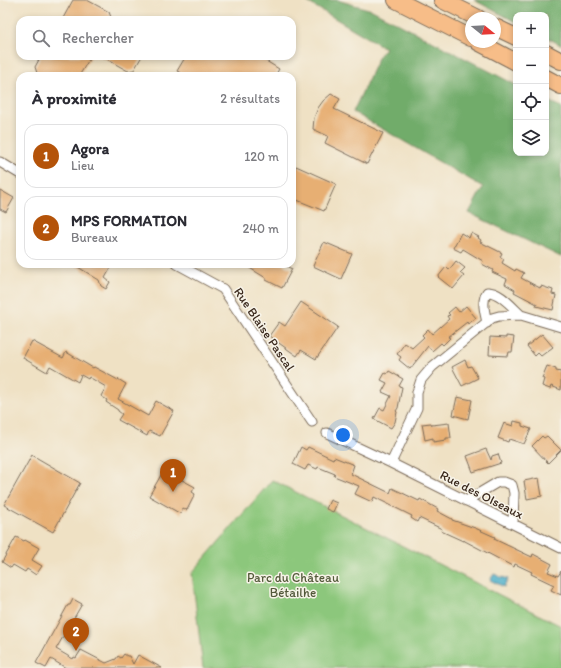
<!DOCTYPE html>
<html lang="fr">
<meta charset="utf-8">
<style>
body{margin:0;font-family:Itim,sans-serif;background:#f7f7f7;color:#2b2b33}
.controls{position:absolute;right:12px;top:12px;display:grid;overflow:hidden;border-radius:8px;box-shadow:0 2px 6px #0003}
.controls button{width:36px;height:36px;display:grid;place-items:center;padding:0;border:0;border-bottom:1px solid #e1e1e2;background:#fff;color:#2b2b33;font:20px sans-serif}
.compass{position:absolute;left:465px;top:12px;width:36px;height:36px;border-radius:50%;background:#fff;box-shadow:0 2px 6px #0003;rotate:108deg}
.you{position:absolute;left:343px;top:435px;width:14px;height:14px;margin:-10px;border:3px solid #fff;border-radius:50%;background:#1a73e8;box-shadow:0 0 0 6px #1a73e833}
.badge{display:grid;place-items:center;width:26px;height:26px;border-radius:50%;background:#b45309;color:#fff;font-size:13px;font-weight:700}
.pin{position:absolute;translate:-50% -33px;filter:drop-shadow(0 1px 2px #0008)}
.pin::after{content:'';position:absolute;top:21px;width:14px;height:12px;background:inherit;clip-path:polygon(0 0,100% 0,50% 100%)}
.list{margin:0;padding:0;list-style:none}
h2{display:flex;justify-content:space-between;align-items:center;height:52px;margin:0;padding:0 16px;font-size:17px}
h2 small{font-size:13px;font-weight:400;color:#7c7c81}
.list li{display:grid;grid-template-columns:26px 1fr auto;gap:12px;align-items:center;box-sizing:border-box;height:64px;margin:0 8px 8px;padding:0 8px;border:1px solid #e1e1e2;border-radius:12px}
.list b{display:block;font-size:15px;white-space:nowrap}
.list p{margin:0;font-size:13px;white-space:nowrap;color:#7c7c81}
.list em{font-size:13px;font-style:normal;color:#7c7c81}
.icon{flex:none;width:22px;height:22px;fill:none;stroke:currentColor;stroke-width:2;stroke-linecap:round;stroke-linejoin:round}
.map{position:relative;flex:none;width:561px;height:668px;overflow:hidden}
.search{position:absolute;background:#fff;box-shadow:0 2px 6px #0003;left:16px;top:16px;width:280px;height:44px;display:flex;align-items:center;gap:10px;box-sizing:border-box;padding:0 14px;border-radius:12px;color:#7c7c81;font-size:15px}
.panel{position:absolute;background:#fff;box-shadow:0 2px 6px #0003;left:16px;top:72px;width:280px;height:196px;border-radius:12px}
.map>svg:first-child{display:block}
.green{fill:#8cc77b;stroke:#64784c}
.forest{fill:#71ac6b;stroke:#566b44}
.water{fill:#47acc7;stroke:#416b72}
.building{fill:#e7af73}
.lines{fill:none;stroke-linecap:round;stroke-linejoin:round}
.street-casing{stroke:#7a6a58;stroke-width:11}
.highway-casing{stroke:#7a6a58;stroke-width:18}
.street{stroke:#fff;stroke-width:9}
.highway{stroke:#f7bd88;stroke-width:16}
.labels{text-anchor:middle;stroke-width:3;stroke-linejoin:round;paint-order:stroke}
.street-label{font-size:13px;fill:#3b2a1e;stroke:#f7f3e8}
.park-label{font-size:13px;fill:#53593a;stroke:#f7f3e8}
</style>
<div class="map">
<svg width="561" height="668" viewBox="0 0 561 668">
<rect width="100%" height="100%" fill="#f7f3e8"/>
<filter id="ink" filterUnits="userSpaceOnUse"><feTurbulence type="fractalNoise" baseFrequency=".025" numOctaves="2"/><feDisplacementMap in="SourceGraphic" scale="8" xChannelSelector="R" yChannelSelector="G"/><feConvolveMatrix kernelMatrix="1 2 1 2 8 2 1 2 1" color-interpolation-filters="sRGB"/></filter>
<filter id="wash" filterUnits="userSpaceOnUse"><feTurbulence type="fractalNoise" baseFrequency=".012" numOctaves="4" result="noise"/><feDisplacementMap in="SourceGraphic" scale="16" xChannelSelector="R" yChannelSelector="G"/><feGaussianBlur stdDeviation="0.9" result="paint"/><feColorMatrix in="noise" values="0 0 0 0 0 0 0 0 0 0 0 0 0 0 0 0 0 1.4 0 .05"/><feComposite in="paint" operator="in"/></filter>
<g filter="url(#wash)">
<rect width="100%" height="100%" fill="#efe1c4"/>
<path class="green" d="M272,480L561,626V668H203L192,573Z"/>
<path class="forest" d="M304,0H337L372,10L516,85V153H546V100L561,107V257L469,213L483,187L353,112L379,56L385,48Z
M474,0H561V45L546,37V15H516V22Z"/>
<path class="water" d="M494,574L503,578V577L508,579L504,587L490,580Z"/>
<g id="blocks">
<path class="building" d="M73,0H87L109,12L112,20H62Z
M41,56H91L79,76H42L37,73L35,67Z
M101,56H142L134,70L128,71Z
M186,56H258L279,69L275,76H186L177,71Z
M331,94L340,99L334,109L383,133L367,164L325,143L328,136L313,129L314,118L318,108L323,101Z
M296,166L336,184L324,211L292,198V175Z
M0,190L14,198L6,212L0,209Z
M461,233L469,238L471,233L479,237L478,238L481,240L480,242L502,253L500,257L504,259L502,263L515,271L516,269L524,273L521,278L540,288L541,286L553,290L552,294L556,295L553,310L536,306L537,304L514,292L515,290L505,284L507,279L492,272L493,270L482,264L483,261L463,249L461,252L453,248Z
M324,242L352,254L341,279L313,266Z
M456,261L465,268L460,273L464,276L453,289L438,277L446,267L449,270Z
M73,264H113L105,278L110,282L106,289L101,286L99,280Z
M243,264H282L292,269L282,288L266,280V278Z
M301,302L338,327L316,359L301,350L297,356L269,336L279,322L285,326Z
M466,306L476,318L468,324L467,322L448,337L450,338L443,345L441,343L432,351L428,346L410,369L399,360L401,357L397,354L405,343L412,348L424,337L422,335L428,329L432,334L449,319L447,316L450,315L448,313L455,307L459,312Z
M542,334L553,347L541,356L538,353L535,356L527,346Z
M506,336L514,337L512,352H509L508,356L489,355L490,337L506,338Z
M32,341L63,358L66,352L93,368L94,367L118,380V379L126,384L118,399L148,416L156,401L174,411L160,436L149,431L147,436L118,420L122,414L118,411V410L106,402L107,400L101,396L106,387L89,377L88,379L81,375L78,382L50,366L47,372L23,358Z
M465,360L468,367L471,366L478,378L462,386L452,367Z
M547,366L556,369V371L561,372V390L551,386L550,389L542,386L544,379L542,378Z
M389,371L403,379L399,386L402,387L398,408L396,411L397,412L395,422L391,428L374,419L380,408L384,410L391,396L382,392L387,383L381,380L385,373L387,374Z
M457,397L472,400L468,419L453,415Z
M514,421L522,423V426L531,429L524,444L509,439L508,442L498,438L504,423L513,426Z
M431,423L432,425L449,423L451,438H446V440L433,442V438L425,440L422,424Z
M542,436L544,438L547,436L561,450L548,463L532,446Z
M301,447L306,450L308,447L333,459L334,457L354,465L351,474L390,493L392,488L419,501L420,499L438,509L437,511L452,519V520L475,528L495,537L494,539L532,557L533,554L552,564L548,572L558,576L561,571V595L551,590L554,585L531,574L532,572L515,564L514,567L463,540V541L441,531L442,529L419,518L417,522L411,518L412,516L374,497L372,502L355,494L359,486L334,476L335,474L318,467L317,469L308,465L305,470L293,464Z
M486,449L491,460L492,456L498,454L501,463L473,472L467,456Z
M32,455L80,483L53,532L4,505Z
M164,470L195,487L192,492L195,494L187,510L183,508L181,514L149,496Z
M539,478L542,496L527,499L524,481Z
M330,500L337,503L333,512L326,509Z
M16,537L24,541L25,540L39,548L32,560L42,566L36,575L27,569L25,572L13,565L11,568L2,562Z
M73,599L82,604L56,649L73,659L74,657L76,658L81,650L106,663L116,659L118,656L121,658L124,654L127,656H129L133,664L138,655L162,668H66L51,659L46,668L36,663L68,605H70Z"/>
</g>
</g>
<g filter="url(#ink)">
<use href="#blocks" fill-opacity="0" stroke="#7a6a58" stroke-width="1"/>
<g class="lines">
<defs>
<path id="street" d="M0,162L20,174
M177,264L223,289L312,422
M487,323C485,312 481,302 487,292C499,291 512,307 521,315
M327,433L391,463L561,548
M391,463L417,408V392L421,380L432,367L492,318L499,316L521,315L561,327
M466,501L498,482H504L512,485L514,493L513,523"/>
<path id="highway" d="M396,0L471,38
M442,0L478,18
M495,27L516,37
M478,42L516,62
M546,53L561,61
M546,78L561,86"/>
</defs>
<use href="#street" class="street-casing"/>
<use href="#highway" class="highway-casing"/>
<use href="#street" class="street"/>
<use href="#highway" class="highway"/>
</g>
</g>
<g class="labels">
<g class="street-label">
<text transform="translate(265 329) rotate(56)" y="5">Rue Blaise Pascal</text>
<text transform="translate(482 494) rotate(27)" y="5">Rue des OIseaux</text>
</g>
<g class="park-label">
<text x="293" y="582">Parc du Château<tspan x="293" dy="15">Bétailhe</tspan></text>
</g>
</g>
</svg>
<div class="controls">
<button>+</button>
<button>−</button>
<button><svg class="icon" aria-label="locate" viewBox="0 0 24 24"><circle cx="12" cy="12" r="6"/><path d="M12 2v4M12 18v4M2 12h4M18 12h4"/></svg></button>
<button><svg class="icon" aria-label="layers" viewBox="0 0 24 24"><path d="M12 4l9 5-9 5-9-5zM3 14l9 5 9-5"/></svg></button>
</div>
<svg class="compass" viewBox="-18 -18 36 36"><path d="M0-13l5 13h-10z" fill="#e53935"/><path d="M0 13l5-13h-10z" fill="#7c7c81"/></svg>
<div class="you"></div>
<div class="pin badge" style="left:173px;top:492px">1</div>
<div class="pin badge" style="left:76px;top:651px">2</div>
<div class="search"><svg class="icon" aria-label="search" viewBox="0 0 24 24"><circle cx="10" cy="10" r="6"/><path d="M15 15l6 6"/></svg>Rechercher</div>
<section class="panel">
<h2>À proximité<small>2 résultats</small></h2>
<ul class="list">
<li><span class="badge">1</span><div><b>Agora</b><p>Lieu</p></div><em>120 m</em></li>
<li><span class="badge">2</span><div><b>MPS FORMATION</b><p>Bureaux</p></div><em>240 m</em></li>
</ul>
</section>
</div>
